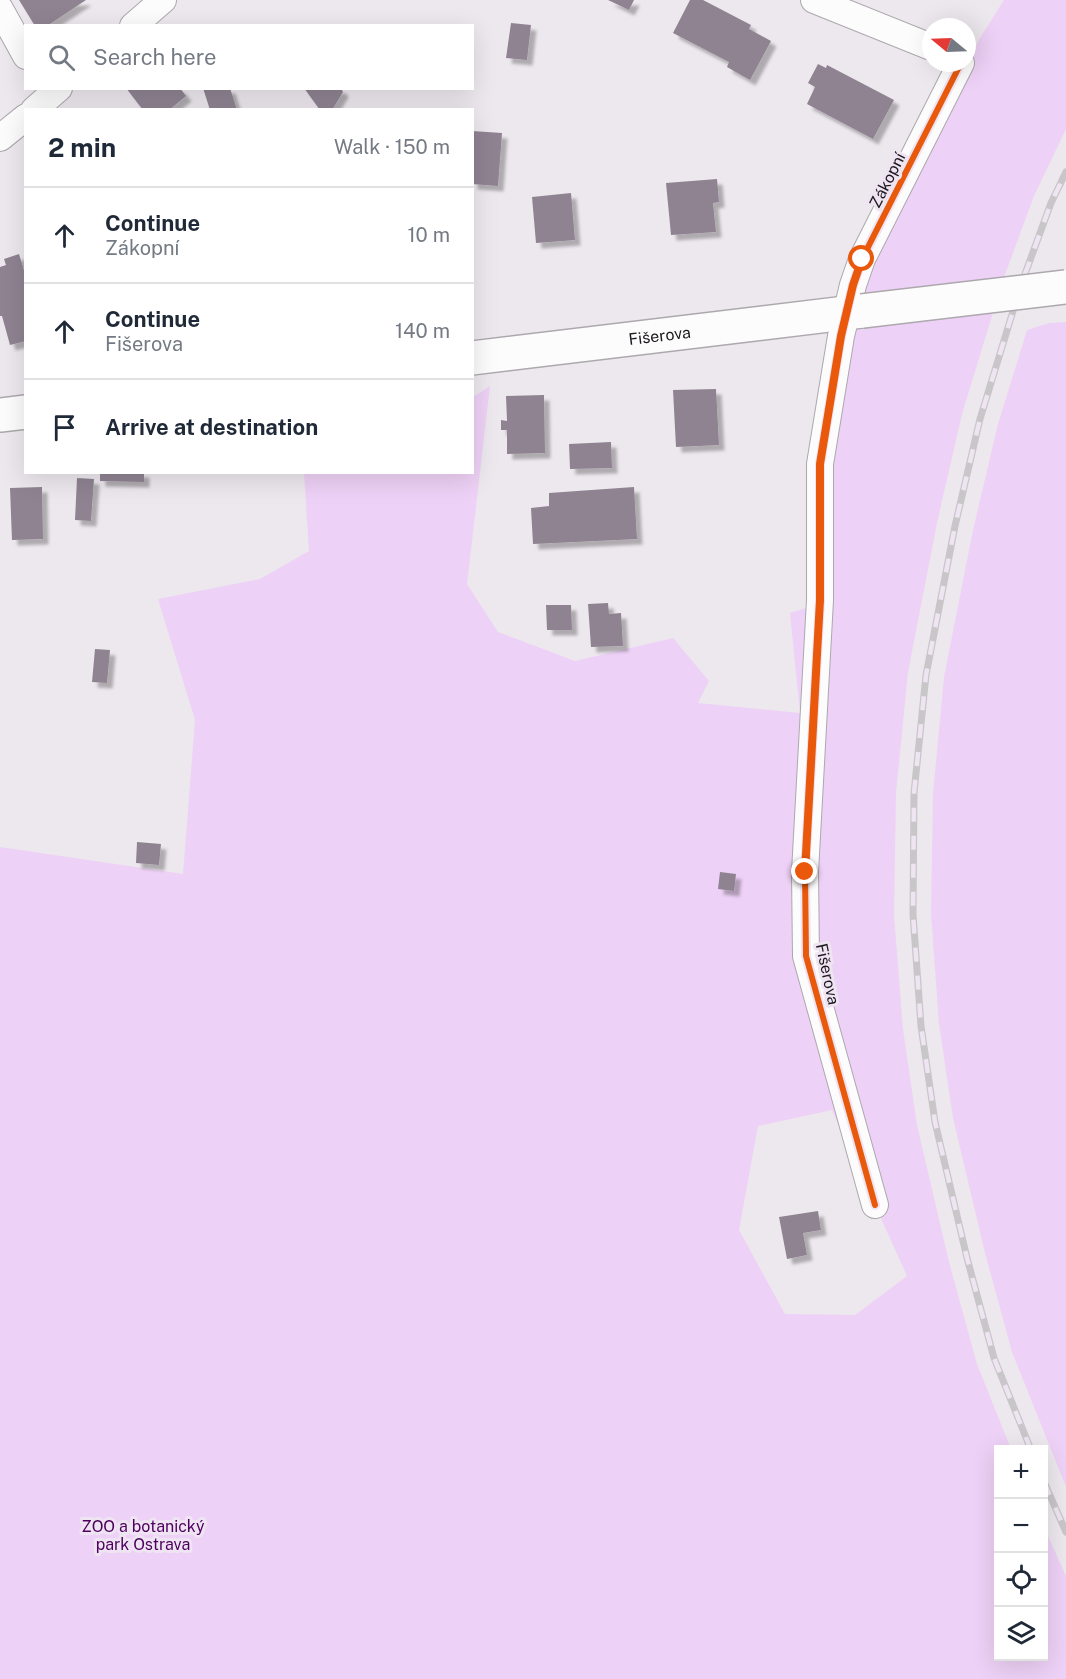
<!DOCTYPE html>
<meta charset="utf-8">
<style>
body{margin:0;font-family:"Public Sans",sans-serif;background:#f2f2f3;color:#1f2937}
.controls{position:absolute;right:18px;bottom:18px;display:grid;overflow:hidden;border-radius:0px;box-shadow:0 6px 24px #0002}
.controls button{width:54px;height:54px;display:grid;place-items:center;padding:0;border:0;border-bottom:2px solid #e0e1e3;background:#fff;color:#1f2937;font:30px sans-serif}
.compass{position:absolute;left:922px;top:18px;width:54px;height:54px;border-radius:50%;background:#fff;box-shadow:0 6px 24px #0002;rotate:289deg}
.stop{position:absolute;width:18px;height:18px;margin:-14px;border:4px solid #ea580c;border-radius:50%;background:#fff}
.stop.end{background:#ea580c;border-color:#fff;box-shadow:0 2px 6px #0008}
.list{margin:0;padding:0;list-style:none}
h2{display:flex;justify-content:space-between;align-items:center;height:78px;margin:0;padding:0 24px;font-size:26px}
h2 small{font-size:20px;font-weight:400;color:#747a83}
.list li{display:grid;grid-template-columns:39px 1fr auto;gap:18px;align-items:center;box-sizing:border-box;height:96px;padding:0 24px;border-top:2px solid #e0e1e3}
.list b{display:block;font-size:22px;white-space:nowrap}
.list p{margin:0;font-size:20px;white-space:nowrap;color:#747a83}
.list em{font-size:20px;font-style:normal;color:#747a83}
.icon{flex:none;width:33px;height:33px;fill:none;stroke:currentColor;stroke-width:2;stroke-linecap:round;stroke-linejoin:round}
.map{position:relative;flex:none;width:1066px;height:1679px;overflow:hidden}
.search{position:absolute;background:#fff;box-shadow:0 6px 24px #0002;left:24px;top:24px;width:450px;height:66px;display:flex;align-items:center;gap:15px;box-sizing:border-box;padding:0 21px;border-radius:0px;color:#747a83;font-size:22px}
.panel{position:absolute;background:#fff;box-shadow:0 6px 24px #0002;left:24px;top:108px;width:450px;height:366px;border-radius:0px}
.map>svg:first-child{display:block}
.green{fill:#eed1f6;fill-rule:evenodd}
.building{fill:#8f8392;filter:url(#shadow)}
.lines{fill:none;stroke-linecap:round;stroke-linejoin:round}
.street-casing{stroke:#aca8ad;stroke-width:28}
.secondary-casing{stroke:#aca8ad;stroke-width:36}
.street{stroke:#fcfcfc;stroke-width:26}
.secondary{stroke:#fcfcfc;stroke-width:33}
.rail-casing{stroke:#c8c6c8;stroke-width:7}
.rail{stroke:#efe4f2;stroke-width:4.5;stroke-dasharray:14;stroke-linecap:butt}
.secondary-bridge-casing{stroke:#aca8ad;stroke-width:36;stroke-linecap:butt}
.secondary-bridge{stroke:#fcfcfc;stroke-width:33}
.cycleway-casing{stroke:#efe4f2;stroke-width:10}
.cycleway{stroke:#e8590c;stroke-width:6}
.route{stroke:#ea580c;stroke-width:8}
.labels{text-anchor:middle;stroke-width:6;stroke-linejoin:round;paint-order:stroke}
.street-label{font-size:16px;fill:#1c181d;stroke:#efe4f2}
.park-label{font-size:16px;fill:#4e005f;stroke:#efe4f2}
</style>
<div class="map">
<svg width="1066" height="1679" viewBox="0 0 1066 1679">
<defs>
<filter id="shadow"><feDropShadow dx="5.5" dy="5.5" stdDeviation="1.5" flood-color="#0004"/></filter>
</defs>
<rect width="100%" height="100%" fill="#ede8ee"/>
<path class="green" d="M1004,0H1066V129L1034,196L1003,280L962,414L937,523L908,672L896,793L894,915L903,1029L917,1125L949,1262L977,1364L1011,1449L998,1450V1656H1044V1527L1066,1576V1679H0V847L183,874L195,720L158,599L260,579L309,551L304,473L472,472L473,397L490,386L467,584L498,632L575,661L673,638L709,681L698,703L800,713L790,613L831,600L827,473L868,261L980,38ZM832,1110L907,1276L855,1315L785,1314L739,1230L758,1126Z
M1066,322V1487L1012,1352L985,1253L953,1118L939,1024L931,914L933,794L944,677L973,530L998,424L1027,330L1049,323Z"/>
<path class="building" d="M19,0H86L47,26H35Z
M608,0H634L629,10Z
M690,0H703L751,25L749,29L771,41L750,80L727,67L729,62L673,33Z
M511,23L531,25L527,60L506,58Z
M818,64L826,68L827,65L894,100L873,139L807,104L815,87L808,83Z
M126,88H180L186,96L169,110H143Z
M203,88H230L237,110H210Z
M304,88H341L343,92L332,110H320Z
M472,131L502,133L498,186L472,184Z
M717,179L719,202L713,203L716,232L671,235L666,183Z
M571,193L575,240L536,243L532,197Z
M19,254L26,277V341L10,345L2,316H0V267L6,265L4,259Z
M716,389L719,445L676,447L673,390Z
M544,395L545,453L507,454V430H501V420L507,421L506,396Z
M611,442L612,468L570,469L569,444Z
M100,472H144V482L100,481Z
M77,478L94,479L91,521L75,520Z
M42,487L43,539L12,540L10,488Z
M634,487L637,539L533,544L531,508L549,506V493Z
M608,603L609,614L621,613L623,646L591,647L588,604Z
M546,605H571L572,630H547Z
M95,649L110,650L107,683L92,682Z
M137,842L161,844L159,865L136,863Z
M720,872L736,874L734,891L718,889Z
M818,1211L821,1230L803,1233L807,1255L787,1259L779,1217Z"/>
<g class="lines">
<defs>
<path id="street" d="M814,0L931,47
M0,9L26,56
M133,26L163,0
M34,110L59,88
M0,138L26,117
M875,1205L806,956L805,872L820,600V464L841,336L853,285L862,259L961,63"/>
<g id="secondary">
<path id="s1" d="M472,358L862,311"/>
<path d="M0,415L26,412"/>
</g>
</defs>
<use href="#street" class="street-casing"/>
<use href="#secondary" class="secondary-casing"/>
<use href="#street" class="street"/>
<use href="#secondary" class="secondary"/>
<defs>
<path id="rail" d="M1031,1450L994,1358L967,1258L935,1122L921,1026L913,914L914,793L926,675L955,526L980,419L1021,285L1051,203L1066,172
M1044,1482L1066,1532"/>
</defs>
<use href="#rail" class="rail-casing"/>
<use href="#rail" class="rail"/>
<defs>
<path id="secondary-bridge" d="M862,311L1066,287"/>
</defs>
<use href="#secondary-bridge" class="secondary-bridge-casing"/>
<use href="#secondary-bridge" class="secondary-bridge"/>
<defs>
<path id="cycleway" d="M875,1205L806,956L805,872L820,600V464L841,336L853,285L862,259L961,63"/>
</defs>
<use href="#cycleway" class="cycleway-casing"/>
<use href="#cycleway" class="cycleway"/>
</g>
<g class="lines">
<path class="route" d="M805,872L820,600V464L841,336L853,285L862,259"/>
</g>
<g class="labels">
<g class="street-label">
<text transform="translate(887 180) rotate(-63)" y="6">Zákopní</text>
<text dy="6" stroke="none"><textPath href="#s1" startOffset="189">Fišerova</textPath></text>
<text transform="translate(828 974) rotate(78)" y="6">Fišerova</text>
</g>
<g class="park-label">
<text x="143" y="1532">ZOO a botanický<tspan x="143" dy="18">park Ostrava</tspan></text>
</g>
</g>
</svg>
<div class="controls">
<button>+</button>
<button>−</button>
<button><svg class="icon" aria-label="locate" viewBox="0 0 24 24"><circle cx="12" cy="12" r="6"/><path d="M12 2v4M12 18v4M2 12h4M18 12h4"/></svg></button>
<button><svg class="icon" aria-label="layers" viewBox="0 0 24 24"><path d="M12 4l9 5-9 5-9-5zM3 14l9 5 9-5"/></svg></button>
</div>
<svg class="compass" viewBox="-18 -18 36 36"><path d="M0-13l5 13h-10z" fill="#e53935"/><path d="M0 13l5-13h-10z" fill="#747a83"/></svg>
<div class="stop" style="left:862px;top:259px"></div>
<div class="stop end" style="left:805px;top:872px"></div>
<div class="search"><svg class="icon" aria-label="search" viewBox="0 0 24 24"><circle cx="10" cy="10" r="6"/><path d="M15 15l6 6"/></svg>Search here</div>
<section class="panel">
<h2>2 min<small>Walk · 150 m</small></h2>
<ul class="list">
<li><svg class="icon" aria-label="ahead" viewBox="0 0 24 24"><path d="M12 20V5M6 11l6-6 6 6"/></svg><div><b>Continue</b><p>Zákopní</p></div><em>10 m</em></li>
<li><svg class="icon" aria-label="ahead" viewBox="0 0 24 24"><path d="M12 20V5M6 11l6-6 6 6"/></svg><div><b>Continue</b><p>Fišerova</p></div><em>140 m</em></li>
<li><svg class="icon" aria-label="arrive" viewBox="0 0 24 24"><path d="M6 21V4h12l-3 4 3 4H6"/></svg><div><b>Arrive at destination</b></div></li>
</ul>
</section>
</div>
